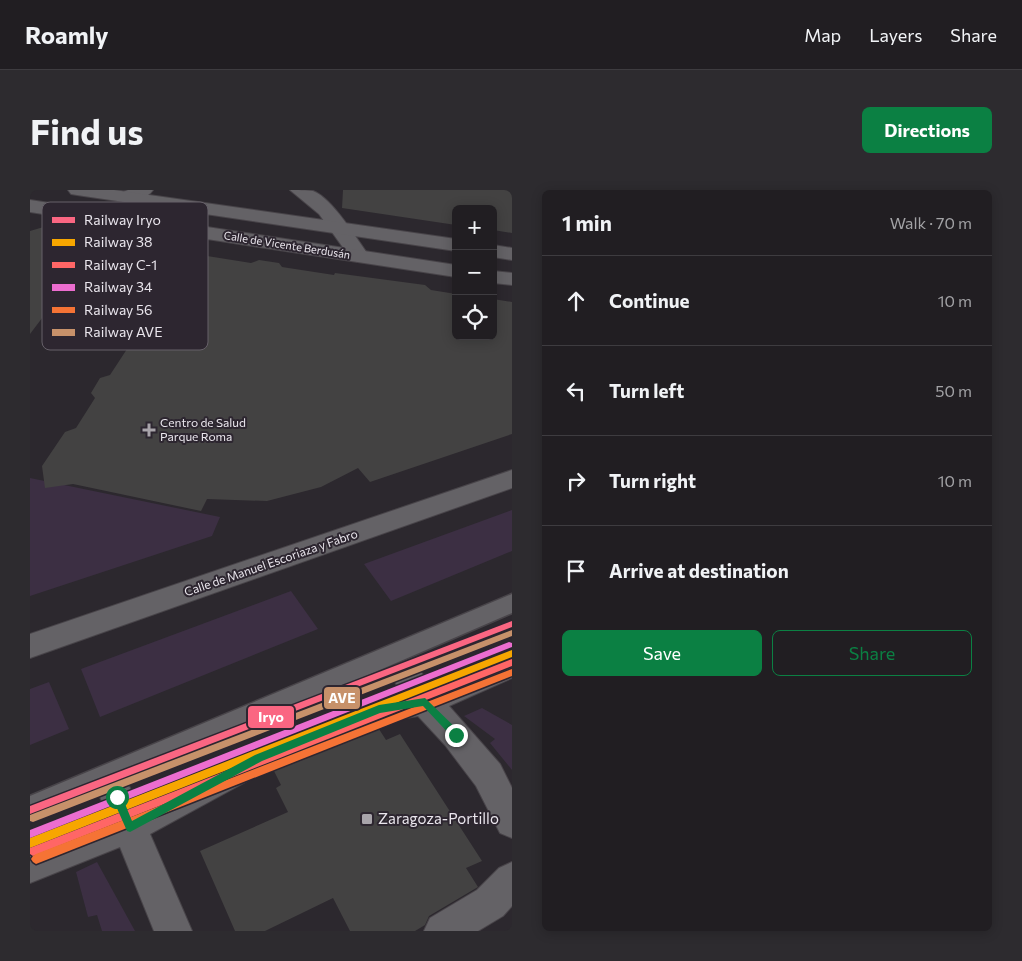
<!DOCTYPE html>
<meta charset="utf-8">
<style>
body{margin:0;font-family:Commissioner,sans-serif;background:#2d2b2f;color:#f1f3f6}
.controls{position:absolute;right:15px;top:15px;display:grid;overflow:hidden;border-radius:8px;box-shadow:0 2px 12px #0003}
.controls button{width:45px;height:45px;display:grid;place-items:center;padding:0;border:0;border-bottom:1px solid #3e3c40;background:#211e22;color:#f1f3f6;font:25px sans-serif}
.stop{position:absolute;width:15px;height:15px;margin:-11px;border:4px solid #0b8043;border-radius:50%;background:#fff}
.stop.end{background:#0b8043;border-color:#fff;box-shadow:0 1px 5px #0008}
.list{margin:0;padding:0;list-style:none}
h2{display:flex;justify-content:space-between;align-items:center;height:65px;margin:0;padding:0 20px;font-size:21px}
h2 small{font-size:16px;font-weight:400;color:#a2a2a5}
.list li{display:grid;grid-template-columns:32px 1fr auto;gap:15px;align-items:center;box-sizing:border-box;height:90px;padding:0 20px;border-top:1px solid #3e3c40}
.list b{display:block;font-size:19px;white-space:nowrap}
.list em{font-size:16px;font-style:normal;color:#a2a2a5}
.actions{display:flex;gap:10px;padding:15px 20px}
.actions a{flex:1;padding:11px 0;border:1px solid #0b8043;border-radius:8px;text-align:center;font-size:18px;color:#0b8043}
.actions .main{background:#0b8043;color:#fff}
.icon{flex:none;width:28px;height:28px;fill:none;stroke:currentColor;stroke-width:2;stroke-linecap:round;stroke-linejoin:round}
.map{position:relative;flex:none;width:482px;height:741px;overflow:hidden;border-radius:8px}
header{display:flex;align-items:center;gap:30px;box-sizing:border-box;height:70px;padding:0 25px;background:#211e22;border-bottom:1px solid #3e3c40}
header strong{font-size:24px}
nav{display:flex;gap:28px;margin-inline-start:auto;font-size:18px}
.intro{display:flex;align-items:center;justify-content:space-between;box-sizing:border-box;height:120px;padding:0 30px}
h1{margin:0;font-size:35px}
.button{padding:12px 22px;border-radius:8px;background:#0b8043;color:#fff;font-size:18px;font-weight:700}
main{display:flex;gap:30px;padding:0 30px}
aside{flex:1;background:#211e22;border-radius:8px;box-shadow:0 2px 12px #0003}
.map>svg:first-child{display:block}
.green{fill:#3c2f43}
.building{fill:#434242}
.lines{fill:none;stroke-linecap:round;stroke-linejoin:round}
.service-casing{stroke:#484449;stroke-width:3}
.pedestrian-casing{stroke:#484449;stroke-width:2}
.minor-casing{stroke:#484449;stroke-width:2}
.tertiary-casing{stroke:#484449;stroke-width:2}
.secondary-casing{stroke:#484449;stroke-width:2}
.service{fill:#646266;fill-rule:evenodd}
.pedestrian{fill:#646266;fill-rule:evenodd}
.minor{fill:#646266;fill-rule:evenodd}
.tertiary{fill:#646266;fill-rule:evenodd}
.secondary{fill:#646266;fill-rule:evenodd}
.rail-1-casing{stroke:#2d2630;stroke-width:3}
.rail-2-casing{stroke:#2d2630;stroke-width:3}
.rail-3-casing{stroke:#2d2630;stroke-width:3}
.rail-4-casing{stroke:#2d2630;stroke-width:3}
.rail-5-casing{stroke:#2d2630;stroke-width:3}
.rail-6-casing{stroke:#2d2630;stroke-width:3}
.rail-1{fill:#fa6682;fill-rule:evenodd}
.rail-2{fill:#f7a600;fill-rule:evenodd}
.rail-3{fill:#f66;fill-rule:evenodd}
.rail-4{fill:#ec6dcf;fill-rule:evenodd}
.rail-5{fill:#f57335;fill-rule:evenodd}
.rail-6{fill:#c7916a;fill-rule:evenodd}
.route{fill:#0b8043}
.poi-dot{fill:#a8a4aa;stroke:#2d2630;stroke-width:2}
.labels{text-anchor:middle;stroke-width:4;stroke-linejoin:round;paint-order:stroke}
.far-street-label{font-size:11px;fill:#eae6ed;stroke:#2d2630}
.poi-label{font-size:12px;fill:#eae6ed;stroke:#2d2630;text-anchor:start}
.street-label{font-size:12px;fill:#eae6ed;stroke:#2d2630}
.near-poi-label{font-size:15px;fill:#eae6ed;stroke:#2d2630;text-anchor:start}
.key{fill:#2d2630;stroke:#666069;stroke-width:1}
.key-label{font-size:14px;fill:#eae6ed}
.line-badge{stroke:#2d2630;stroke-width:2}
.badge-label{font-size:14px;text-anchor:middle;font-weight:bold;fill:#fff}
</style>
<header>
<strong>Roamly</strong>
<nav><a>Map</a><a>Layers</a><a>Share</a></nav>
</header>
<div class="intro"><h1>Find us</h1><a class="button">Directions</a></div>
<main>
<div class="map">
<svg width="482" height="741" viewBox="0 0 482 741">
<rect width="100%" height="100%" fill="#2c282e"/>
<path class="green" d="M0,288L190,327L182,346L0,406Z
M482,320V361L361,411L334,374Z
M261,401L288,439L70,527L51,479Z
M19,492L39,539L0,555V499Z
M452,518L482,535V580L460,553L465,549L434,526Z
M67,672L105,741H72L67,725L58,727L46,682Z"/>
<path class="building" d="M313,0H482V43L463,40V19H426V35L312,18Z
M17,36L80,46L54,81L47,82L0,144V41Z
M152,62L221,73L229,70L249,73L252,77L304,85L305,83L395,95L401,100L426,104V146H463V109L482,112V244L340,292L328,278L291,297L237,311L177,309L171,321L43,294L15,298L12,276L35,242L46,238L65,208L61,203L70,188L80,185L97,159L89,149L130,136L115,118L136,85L144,82Z
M347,536L356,550L370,544L452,671L436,678L448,697L399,726L395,735L385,741H320L303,708L235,741H205L170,661L258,622L246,598L251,595L243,579Z"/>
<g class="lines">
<defs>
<path id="service" d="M482,404V423L0,631V606Z"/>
<path id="pedestrian" d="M482,462V488L419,516L470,574L482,598V648L470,643L446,596L415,555L388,526L352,532L241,578L120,644L162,741H124L90,657L0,693V659L79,629L70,607L75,596L87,591L99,596L107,615L217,558L338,509L371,502L360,484L364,475C386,468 389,480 401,496Z
M482,672V716L473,726L448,741H394L400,728L447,700L469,678Z"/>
<path id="minor" d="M98,0H123C117,9 100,13 91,11L88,7L91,3Z
M260,0C267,0 277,0 283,1C302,8 327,49 339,66L336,70L329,72L322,70L289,24Z"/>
<path id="tertiary" d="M482,280V298L0,468V444Z"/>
<path id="secondary" d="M38,0H84L426,49V61L47,5L41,4Z
M0,10L426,75V87L0,22Z
M463,55L482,58V70L463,67Z
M463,81L482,83V95L463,93Z"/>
</defs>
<use href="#service" class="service-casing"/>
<use href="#pedestrian" class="pedestrian-casing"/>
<use href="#minor" class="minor-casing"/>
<use href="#tertiary" class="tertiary-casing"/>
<use href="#secondary" class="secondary-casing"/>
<use href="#service" class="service"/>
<use href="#pedestrian" class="pedestrian"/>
<use href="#minor" class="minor"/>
<use href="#tertiary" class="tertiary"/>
<use href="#secondary" class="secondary"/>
<defs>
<path id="rail-1" d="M482,431V437L0,624V616Z"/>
<path id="rail-2" d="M482,460V467L0,658V648Z"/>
<path id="rail-3" d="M482,469V476L3,666L0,664V658Z"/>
<path id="rail-4" d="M479,452L482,453V457L0,648V640Z"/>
<path id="rail-5" d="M482,479V486L6,674L3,672L1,669L3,666L6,664Z"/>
<path id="rail-6" d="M482,440V446L3,632L0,631V625Z"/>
</defs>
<use href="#rail-1" class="rail-1-casing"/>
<use href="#rail-2" class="rail-2-casing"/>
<use href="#rail-3" class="rail-3-casing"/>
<use href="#rail-4" class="rail-4-casing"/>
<use href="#rail-5" class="rail-5-casing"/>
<use href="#rail-6" class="rail-6-casing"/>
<use href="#rail-1" class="rail-1"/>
<use href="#rail-2" class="rail-2"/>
<use href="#rail-3" class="rail-3"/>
<use href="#rail-4" class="rail-4"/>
<use href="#rail-5" class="rail-5"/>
<use href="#rail-6" class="rail-6"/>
</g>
<path class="route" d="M395,508L430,542V548H423L393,516L350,523L232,571L100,642L97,641L82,607L87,602L91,604L102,631L225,565L349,515Z"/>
<g class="poi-dot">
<path d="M116.5 232.5h5v5h5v5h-5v5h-5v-5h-5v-5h5z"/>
<rect x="331" y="623" width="12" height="12" rx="2.5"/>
</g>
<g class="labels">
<g class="far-street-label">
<text transform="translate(257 55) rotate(9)" y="4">Calle de Vicente Berdusán</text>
</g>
<g class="poi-label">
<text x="130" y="237">Centro de Salud<tspan x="130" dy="14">Parque Roma</tspan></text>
</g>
<g class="street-label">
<text transform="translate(241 373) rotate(-19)" y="4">Calle de Manuel Escoriaza y Fabro</text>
</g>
<g class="near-poi-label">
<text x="348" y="634">Zaragoza-Portillo</text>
</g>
</g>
<rect x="12" y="12" width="166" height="148" rx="8" class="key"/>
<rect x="22" y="27" width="23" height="6" fill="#fa6682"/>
<rect x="22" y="49" width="23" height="7" fill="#f7a600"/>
<rect x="22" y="72" width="23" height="6" fill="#f66"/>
<rect x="22" y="94" width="23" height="7" fill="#ec6dcf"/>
<rect x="22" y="117" width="23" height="6" fill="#f57335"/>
<rect x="22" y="139" width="23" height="7" fill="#c7916a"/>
<g class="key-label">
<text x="54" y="35">Railway Iryo</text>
<text x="54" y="57">Railway 38</text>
<text x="54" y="80">Railway C-1</text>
<text x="54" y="102">Railway 34</text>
<text x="54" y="125">Railway 56</text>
<text x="54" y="147">Railway AVE</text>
</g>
<g class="line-badge">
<rect x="293" y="496" width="38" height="24" rx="5" fill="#c7916a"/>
<rect x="217" y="515" width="48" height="24" rx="5" fill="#fa6682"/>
</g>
<g class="badge-label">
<text x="312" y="513">AVE</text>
<text x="241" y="532">Iryo</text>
</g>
</svg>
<div class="controls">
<button>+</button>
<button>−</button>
<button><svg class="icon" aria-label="locate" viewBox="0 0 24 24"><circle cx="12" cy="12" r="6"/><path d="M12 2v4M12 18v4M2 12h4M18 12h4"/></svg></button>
</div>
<div class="stop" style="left:87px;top:607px"></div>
<div class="stop end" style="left:426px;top:545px"></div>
</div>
<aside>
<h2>1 min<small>Walk · 70 m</small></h2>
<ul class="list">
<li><svg class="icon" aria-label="ahead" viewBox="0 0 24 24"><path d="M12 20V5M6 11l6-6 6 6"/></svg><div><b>Continue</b></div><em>10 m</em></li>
<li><svg class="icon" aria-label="left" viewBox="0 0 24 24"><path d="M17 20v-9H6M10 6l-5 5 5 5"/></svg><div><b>Turn left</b></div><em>50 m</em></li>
<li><svg class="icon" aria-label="right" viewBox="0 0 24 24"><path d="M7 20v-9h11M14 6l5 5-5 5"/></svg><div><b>Turn right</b></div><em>10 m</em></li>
<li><svg class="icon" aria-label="arrive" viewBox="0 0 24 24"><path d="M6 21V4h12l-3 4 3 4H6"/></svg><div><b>Arrive at destination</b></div></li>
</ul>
<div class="actions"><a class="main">Save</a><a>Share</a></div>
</aside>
</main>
